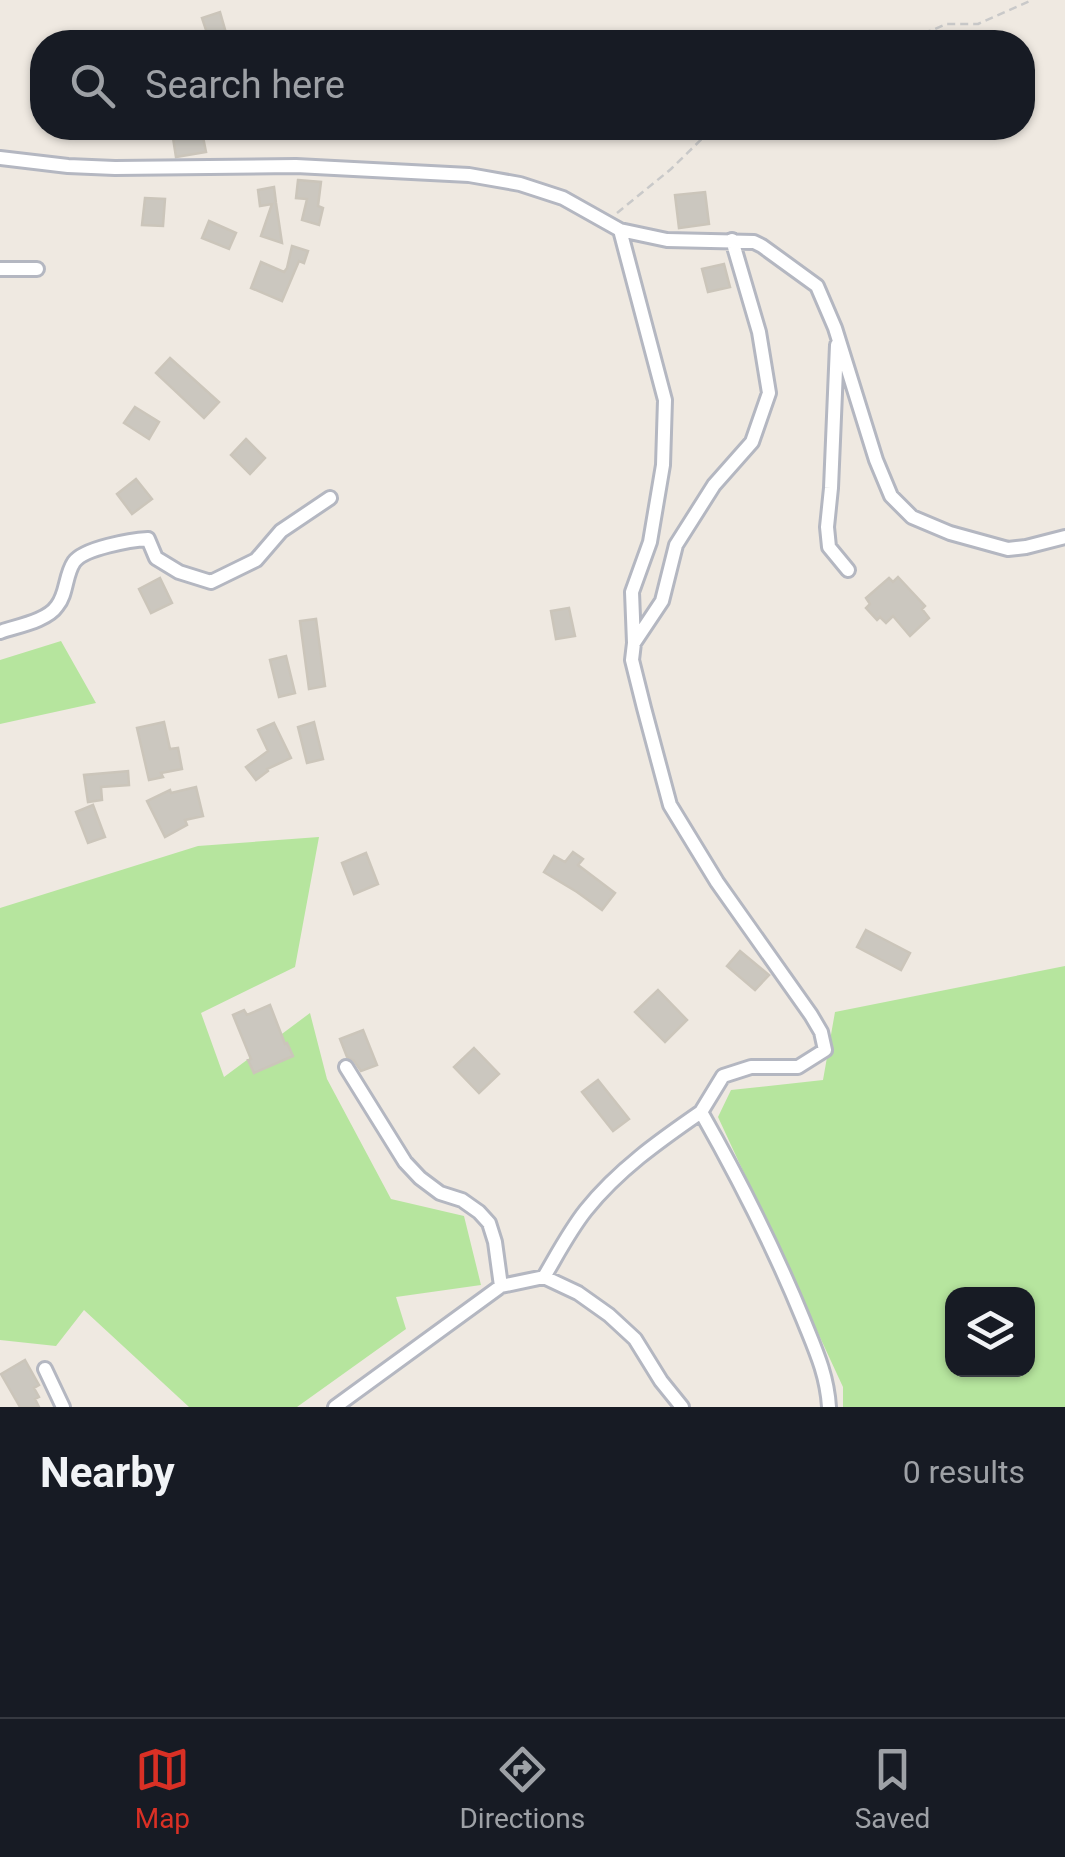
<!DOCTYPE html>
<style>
body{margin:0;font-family:Roboto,sans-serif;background:#242831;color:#f1f3f6}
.controls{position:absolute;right:30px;bottom:30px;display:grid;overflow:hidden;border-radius:20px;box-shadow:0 2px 8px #0004}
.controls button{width:90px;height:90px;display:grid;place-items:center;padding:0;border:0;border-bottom:2px solid #363941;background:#171b24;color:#f1f3f6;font:50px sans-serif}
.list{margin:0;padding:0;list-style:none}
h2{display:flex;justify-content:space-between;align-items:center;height:130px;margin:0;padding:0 40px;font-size:42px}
h2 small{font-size:32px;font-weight:400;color:#9ea1a6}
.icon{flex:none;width:55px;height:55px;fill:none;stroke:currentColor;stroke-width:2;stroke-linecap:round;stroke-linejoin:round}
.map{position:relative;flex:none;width:1065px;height:1407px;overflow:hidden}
.search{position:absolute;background:#171b24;box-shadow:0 2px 8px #0004;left:30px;right:30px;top:30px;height:110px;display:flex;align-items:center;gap:25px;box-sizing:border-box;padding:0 35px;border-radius:40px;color:#9ea1a6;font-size:38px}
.sheet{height:310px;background:#171b24}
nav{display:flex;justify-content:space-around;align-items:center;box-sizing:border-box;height:140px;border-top:2px solid #363941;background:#171b24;font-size:28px;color:#9ea1a6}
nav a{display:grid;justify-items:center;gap:5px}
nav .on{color:#d93025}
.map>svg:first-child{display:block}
.green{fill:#b6e59e;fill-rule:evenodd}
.building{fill:#cbc7bf;stroke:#cbc5ba;stroke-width:2.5}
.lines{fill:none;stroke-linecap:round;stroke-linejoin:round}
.minor-casing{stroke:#b4b7c1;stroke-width:18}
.path{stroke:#c9c9c9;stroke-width:2.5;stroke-dasharray:8 5;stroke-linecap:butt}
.minor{stroke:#fff;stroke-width:12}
</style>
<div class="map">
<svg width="1065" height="1407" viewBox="0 0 1065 1407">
<rect width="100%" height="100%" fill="#efe9e1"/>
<path class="green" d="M61,641L96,703L0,724V660Z
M319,837L295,967L201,1013L224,1077L310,1013L327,1079L391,1199L464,1216L481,1285L396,1297L406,1329L297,1407H189L84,1310L56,1346L0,1340V908L198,846Z
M1065,966V1407H843V1387L718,1117L731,1090L823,1080L835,1012ZM952,1294H1028V1370H952Z"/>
<path class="building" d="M220,12L228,40L210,42L202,18Z
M202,132L206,152L176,157L173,138Z
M298,180L321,182L318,206L323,208L319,225L302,220L307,199L296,198Z
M274,187L276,203L282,243L261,236L272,204L260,206L258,190Z
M705,192L709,224L679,228L675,195Z
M145,198L165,199L163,226L142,225Z
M209,221L236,233L229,249L202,238Z
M292,246L308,251L304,263L299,261L282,301L251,288L261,262L284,272L287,268Z
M724,264L730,287L708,292L702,269Z
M170,358L219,402L204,418L156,373Z
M135,407L159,422L149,439L124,423Z
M246,439L265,458L250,474L231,455Z
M136,479L152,499L132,514L117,494Z
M898,577L925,606L922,609L929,618L910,636L893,616L886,623L880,617L877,620L866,608L870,604L866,598L889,578L893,582Z
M160,578L172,603L151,613L139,589Z
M569,608L575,636L556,639L551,611Z
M316,619L325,686L309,689L300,621Z
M286,656L295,693L279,697L270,660Z
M164,722L170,749L178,748L182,769L161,773L163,777L149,780L137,728Z
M314,722L323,759L307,763L298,727Z
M274,723L291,758L267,769L268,771L256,780L246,767L268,751L258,730Z
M128,771L129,785L101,787L102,800L88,802L84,775Z
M196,787L203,816L185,820L187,825L165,837L147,801L170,790L171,793Z
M93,805L105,837L88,843L76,812Z
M573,852L583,859L578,865L615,893L602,910L577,892L544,872L554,856L565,862Z
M366,853L378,884L354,894L342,863Z
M866,930L910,953L901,970L857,947Z
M740,951L769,975L755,990L727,966Z
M658,990L687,1020L665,1042L635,1012Z
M270,1005L285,1044L287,1043L293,1056L254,1073L248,1060L251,1059L233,1015L244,1010L247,1015Z
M363,1030L377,1065L361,1071L354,1061L347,1057L340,1039Z
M474,1048L499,1074L479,1093L454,1067Z
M598,1080L629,1119L613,1131L582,1092Z
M25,1360L39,1385L34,1388L39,1397L35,1399L39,1407H20L1,1374Z"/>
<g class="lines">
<defs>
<path id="minor" d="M0,158L68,166L115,168L296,166L469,175L520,184L563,198L620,230L667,240L754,242L762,246L817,286L835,328L876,460L891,496L912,517L950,533L1008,549L1026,547L1065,537
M620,230L665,400L663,465L650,542L632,592L634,643L632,660L644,708L670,805L717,882L811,1015L821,1032L825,1050L798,1067H751L723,1076L701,1112C739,1179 774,1248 803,1319C815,1349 827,1374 829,1407
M0,269H37
M837,345L831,488L827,527L829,547L848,570
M0,632C17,626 47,621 57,606C67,594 65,575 74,562C84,548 131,540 148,539L156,558L179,572L211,582L256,560L281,531L330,498
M634,643L662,601L676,545L714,485L752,442L769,393L759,332L732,240
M346,1067L405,1162L420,1178L440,1193L462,1200L479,1212L489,1223L495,1242L501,1286
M544,1277C557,1255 570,1230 586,1210C618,1170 659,1141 701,1112
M45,1369L63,1407
M335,1407L501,1286L544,1277L578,1293L609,1315L635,1339L661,1381L682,1407"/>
</defs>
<use href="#minor" class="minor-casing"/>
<path class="path" d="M885,42L933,30L946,24H978L1032,0
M617,213L671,169L713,128"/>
<use href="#minor" class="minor"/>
</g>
</svg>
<div class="controls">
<button><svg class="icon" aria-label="layers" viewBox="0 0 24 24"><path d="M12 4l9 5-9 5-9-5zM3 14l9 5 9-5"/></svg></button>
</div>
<div class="search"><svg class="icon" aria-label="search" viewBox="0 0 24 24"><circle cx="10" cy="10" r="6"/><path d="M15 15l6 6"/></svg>Search here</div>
</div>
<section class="sheet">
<h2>Nearby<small>0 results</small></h2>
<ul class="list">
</ul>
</section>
<nav>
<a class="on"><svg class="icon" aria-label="map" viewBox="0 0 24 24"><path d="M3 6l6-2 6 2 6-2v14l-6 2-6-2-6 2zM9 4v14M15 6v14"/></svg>Map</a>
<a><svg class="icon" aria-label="directions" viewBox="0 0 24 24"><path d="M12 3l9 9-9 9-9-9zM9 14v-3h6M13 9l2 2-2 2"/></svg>Directions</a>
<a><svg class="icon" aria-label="saved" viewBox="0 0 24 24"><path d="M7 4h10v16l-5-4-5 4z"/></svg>Saved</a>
</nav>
